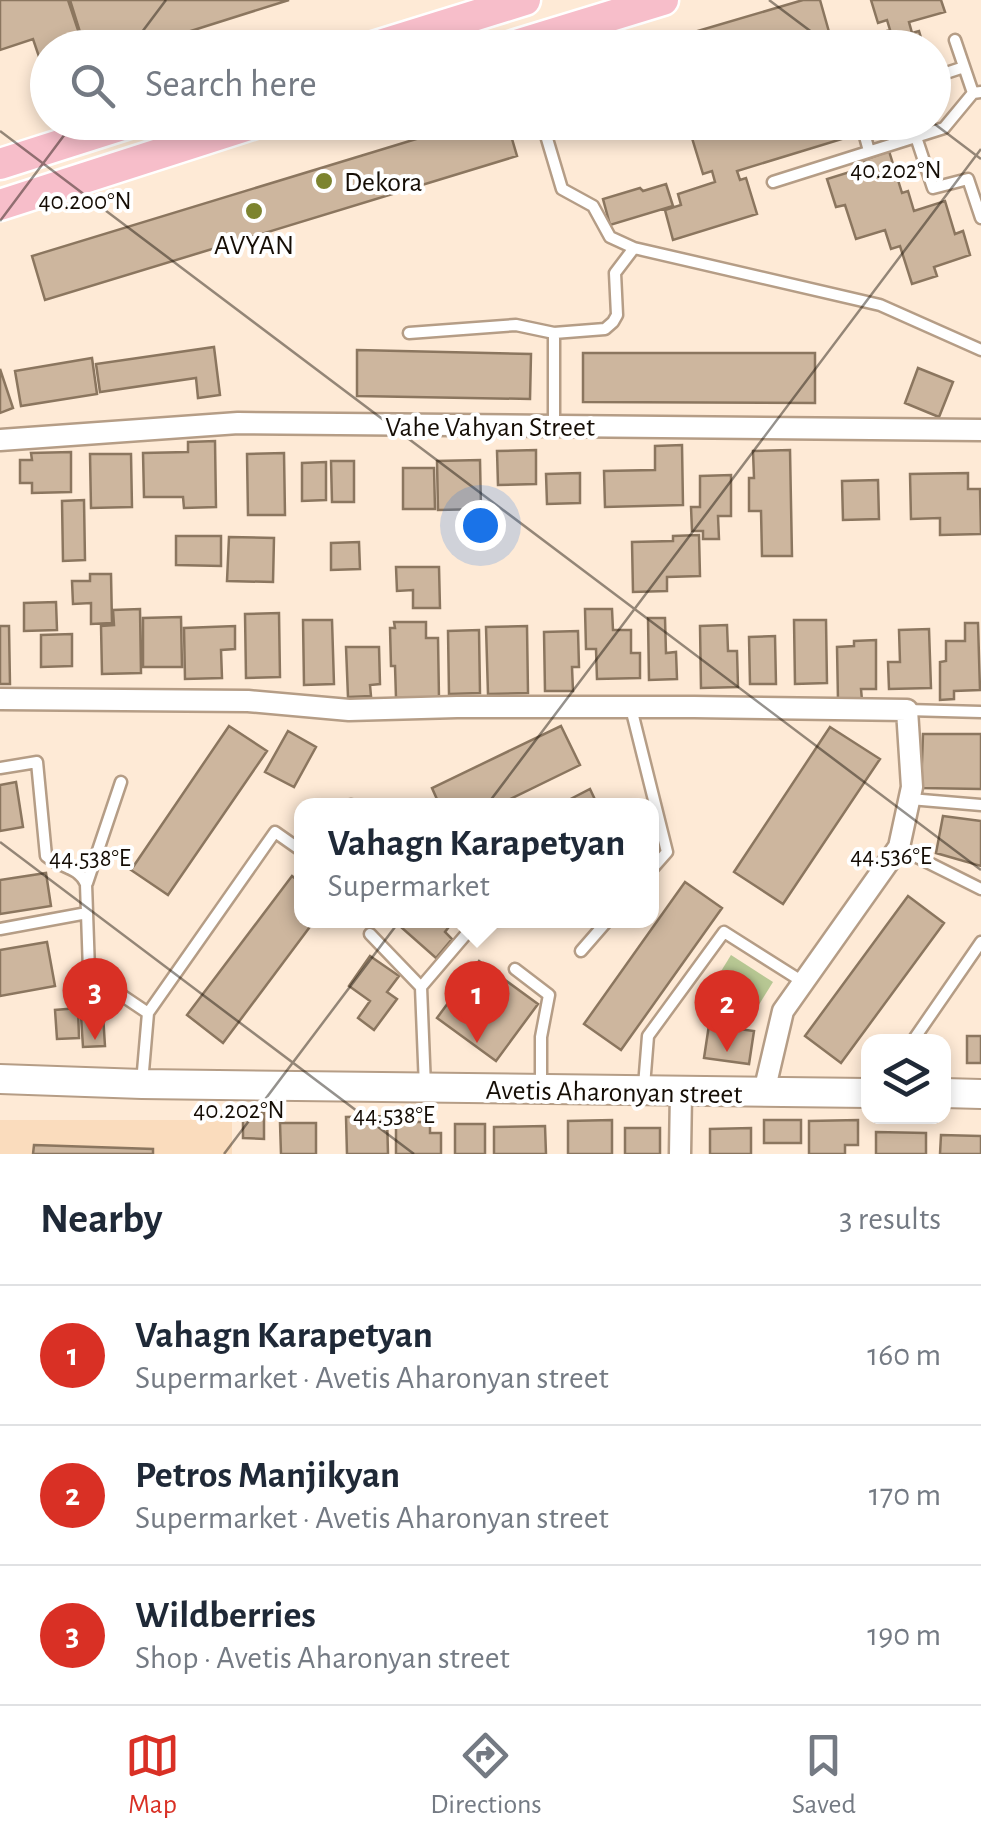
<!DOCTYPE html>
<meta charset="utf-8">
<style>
body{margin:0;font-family:"Alegreya Sans",sans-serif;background:#f2f2f3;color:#1f2937}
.controls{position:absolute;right:30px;bottom:30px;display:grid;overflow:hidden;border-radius:20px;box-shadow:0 5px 15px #0003}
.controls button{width:90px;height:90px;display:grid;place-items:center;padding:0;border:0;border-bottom:2px solid #e0e1e3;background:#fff;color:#1f2937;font:50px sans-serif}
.you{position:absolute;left:480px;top:525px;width:35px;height:35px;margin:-25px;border:8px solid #fff;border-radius:50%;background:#1a73e8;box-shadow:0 0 0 15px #1a73e833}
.badge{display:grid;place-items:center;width:65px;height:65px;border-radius:50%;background:#d93025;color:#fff;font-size:32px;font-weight:700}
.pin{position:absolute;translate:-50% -82px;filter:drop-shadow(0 2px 5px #0008)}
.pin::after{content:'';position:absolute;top:52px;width:35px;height:30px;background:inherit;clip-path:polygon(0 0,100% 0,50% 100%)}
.popup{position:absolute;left:294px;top:798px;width:365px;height:130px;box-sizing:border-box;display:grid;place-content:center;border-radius:20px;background:#fff;filter:drop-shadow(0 2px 8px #0005);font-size:32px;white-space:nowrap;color:#747a83}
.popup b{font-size:38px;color:#1f2937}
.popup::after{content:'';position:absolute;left:50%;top:100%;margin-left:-20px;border:20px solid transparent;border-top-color:#fff}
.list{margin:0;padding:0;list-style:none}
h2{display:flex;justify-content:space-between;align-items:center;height:130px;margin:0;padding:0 40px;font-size:42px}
h2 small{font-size:32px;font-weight:400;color:#747a83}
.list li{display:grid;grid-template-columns:65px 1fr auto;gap:30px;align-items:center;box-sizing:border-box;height:140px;padding:0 40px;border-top:2px solid #e0e1e3}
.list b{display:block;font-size:38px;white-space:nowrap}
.list p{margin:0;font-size:32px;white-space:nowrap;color:#747a83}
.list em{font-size:32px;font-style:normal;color:#747a83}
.icon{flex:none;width:55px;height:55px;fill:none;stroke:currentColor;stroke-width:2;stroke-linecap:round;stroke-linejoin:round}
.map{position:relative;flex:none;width:981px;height:1154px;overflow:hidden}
.search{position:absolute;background:#fff;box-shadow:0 5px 15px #0003;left:30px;right:30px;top:30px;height:110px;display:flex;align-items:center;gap:25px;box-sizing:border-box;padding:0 35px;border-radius:55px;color:#747a83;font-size:38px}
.sheet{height:550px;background:#fff}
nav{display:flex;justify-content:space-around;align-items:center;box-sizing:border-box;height:140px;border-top:2px solid #e0e1e3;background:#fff;font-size:28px;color:#747a83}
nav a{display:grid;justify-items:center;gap:5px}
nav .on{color:#d93025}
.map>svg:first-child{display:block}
.built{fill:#fadcbd}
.green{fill:#b7c793}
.building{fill:#cdb69e;stroke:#8b765f;stroke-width:2.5}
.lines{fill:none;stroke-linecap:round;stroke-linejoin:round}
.lane-casing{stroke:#b59d86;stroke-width:15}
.street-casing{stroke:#b59d86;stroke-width:25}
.secondary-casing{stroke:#b59d86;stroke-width:32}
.primary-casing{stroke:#fff;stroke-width:35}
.lane{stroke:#fff;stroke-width:10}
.street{stroke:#fff;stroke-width:20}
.secondary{stroke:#fff;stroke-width:28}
.primary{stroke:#f7beca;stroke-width:30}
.ticks{fill:none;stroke:#150d05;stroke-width:2.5;stroke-opacity:0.45}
.poi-dot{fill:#7d842f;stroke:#fff;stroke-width:4}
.labels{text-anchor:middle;stroke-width:8;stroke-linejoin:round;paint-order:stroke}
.poi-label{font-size:28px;fill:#150d05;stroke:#fff;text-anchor:start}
.street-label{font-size:28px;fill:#150d05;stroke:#fff}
.ticks-label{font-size:25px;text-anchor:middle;fill:#150d05;stroke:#fff;stroke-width:8;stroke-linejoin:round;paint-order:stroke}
</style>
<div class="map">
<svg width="981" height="1154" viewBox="0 0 981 1154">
<rect width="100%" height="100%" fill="#feead6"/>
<path class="built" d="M0,1120H232V1154H0Z"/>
<path class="green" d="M731,955L773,982L752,1016L710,989Z"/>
<path class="building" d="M0,0H68L84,48H48V83L33,39L0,50Z
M70,0H289L137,48H85Z
M803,0H820L831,39L803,48H658L657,43Z
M871,0H941L945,12L909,22L912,33L919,31L924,48H832L890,30L887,20L878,23Z
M472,122H507L517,156L45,300L32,256Z
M750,122H836L842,139L737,171L740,180L746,178L757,214L673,240L665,210L681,205L678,194L715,182L712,171L703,174L692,138L735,124L736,127Z
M889,151L902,193L908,191L914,211L945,201L955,234L963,231L970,255L934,267L937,276L912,284L900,246L891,249L885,230L856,239L845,205L836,207L827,179L866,167L864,160Z
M666,184L673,206L610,225L603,199L640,188L643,191Z
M214,347L220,395L198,398L196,378L100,392L96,364Z
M357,350L531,354L530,399L357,396Z
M583,353H815V403L583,402Z
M92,358L97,394L21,406L15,371Z
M918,368L953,382L939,417L905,403Z
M0,369L13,408L0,413Z
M215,441L216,507L184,508L183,497H144L143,453L188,452V442Z
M682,445L683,505L605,507L604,471L655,470V446Z
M536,450V484L498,485L497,451Z
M790,450L792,556H762L761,511H749V478H754L753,451Z
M71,452V492L32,493V483H20V460H32L31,453Z
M284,453L285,515H248L247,454Z
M90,454H131L132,507L91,508Z
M480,460L481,509L438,510L437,461Z
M331,461H354V502H332Z
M326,462V500L302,501V463Z
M403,468H434L435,509H403Z
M580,473V503L547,504L546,474Z
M968,473V489H980L981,534L940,535V518L911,519L910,474Z
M731,475V516H718L719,539H703V531H692L691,507H700V476Z
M878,480L879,519L843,520L842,481Z
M84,500L85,560L63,561L62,501Z
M699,535L700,576L667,577V591L633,592L632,542L673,541V536Z
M176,536H221V566L176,565Z
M229,537L274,538L273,582L227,581Z
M359,542L360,569L331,570V543Z
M396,567H439L440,608H413V590L397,591Z
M90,574H111L112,623L91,624V603L73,604L72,581H90Z
M56,602L57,630L24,631V603Z
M140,609L141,673L102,674L101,626L114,625L113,610Z
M585,609H612L613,630H631V653H640V678L597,679L596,649H586Z
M279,613L280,677L246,678L245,614Z
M181,617L182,667H143V618Z
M648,618H665L666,653L676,652L677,679L649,680Z
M303,620H332L334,684L304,685Z
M794,620H826L827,683L795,684Z
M394,622H426V638H438L439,698H396L395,666H391L390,628H395Z
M965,623H978L980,690L954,691V699L940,700V662L946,661V641H965Z
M727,625L728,651H737L738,687L701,688L700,626Z
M0,626H9L10,684H0Z
M235,626V649L221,650L222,678L185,679L184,628Z
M527,626L528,693L488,694L486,627Z
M929,629L931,688L889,689L888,662H900L899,630Z
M479,630L480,693L449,694L448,631Z
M578,631L579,667H572L573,691H545L544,632Z
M72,634V666L41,667V635Z
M775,636L776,684H750L749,637Z
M876,640V689H861L862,700L838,701L837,647L854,646V641Z
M346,647H379L380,684L370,685L371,696L348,697Z
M229,726L267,751L168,895L131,870Z
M561,726L580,765L496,806H440L432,788Z
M830,727L880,759L783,904L734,872Z
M288,731L316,747L294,787L265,772Z
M923,734H981V789L921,788Z
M16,782L23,827L0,831V785Z
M590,789L598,806H557Z
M943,816L981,821V866L936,853Z
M46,873L51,906L0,914V880Z
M292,876L302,884V920H315L223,1043L187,1015Z
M685,882L722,908L621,1050L584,1024Z
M908,896L944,923L841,1063L805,1036Z
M393,920H447L451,924L445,932L452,939L436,958Z
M47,942L55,986L0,996V950Z
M370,956L399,976L387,992L397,999L374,1030L358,1018L370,1001L349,986Z
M479,961L538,1004L496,1061L437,1018Z
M102,999L105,1046L83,1047L80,1000Z
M78,1008L79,1038L57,1039L55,1010Z
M709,1025L754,1031L749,1064L704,1058Z
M967,1036H981V1063H967Z
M243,1111L264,1112V1139L243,1138Z
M387,1116L388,1154H347L346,1117Z
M612,1120V1154H568V1121Z
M764,1120H801V1143H764Z
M858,1120V1145H845V1154H809V1121Z
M396,1122H430V1133H441V1154H396Z
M280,1123H316V1154H281Z
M455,1124H485V1154H455Z
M545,1126L546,1154H494V1127Z
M625,1128H660V1154H625Z
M751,1128V1154H710V1129Z
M876,1132L926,1133V1154H876Z
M941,1135L981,1136V1154H940Z
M34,1145L153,1149V1154H33Z"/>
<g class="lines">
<defs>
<path id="lane" d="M955,40L973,93L981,92
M934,77L964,67
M542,122L562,189L593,206L610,237L634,248
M861,122L869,151
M916,137L933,188L968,179L981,218
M773,182L944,128L973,93
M409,333L516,325L554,333
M554,426V333L605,329L613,322L617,315L615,273L634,248L880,305L981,350
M631,708L667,852L652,869
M907,710L981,712
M0,768L37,762L46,856C60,868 78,866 86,884L89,971L93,976L148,1013
M910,799L981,805
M351,805L352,806
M899,848L981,889
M87,883L121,782
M0,929L87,913
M370,934L421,987L425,1087
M581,951L608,920
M515,969L549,995L541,1037V1085
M421,987L474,925L470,920
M912,1042L981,942
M142,1083L148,1013L275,832L302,851
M644,1086L648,1036L724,932L803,982"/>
<path id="street" d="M0,440L238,423L981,430
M0,699L248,701L349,710L457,707H694L907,710L912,787L899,847L783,1011L764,1092
M680,1154L681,1092"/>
<path id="secondary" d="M0,1079L142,1084L868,1093
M944,1093L981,1094"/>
<path id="primary" d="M370,48L525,0
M506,48L663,0
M0,164L132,122
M0,205L258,122"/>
</defs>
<use href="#lane" class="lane-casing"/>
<use href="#street" class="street-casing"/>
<use href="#secondary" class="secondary-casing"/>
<use href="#primary" class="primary-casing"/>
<use href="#lane" class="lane"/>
<use href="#street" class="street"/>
<use href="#secondary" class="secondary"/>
<use href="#primary" class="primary"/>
</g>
<path class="ticks" d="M769,0L833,48M130,48L166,0M932,122L981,159M0,131L981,870M0,221L74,122M0,842L414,1154M224,1154L981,149"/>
<g class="poi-dot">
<circle cx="324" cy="181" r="10"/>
<circle cx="254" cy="211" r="10"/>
</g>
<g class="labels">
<g class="poi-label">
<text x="344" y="191">Dekora</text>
<text x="254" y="254" text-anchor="middle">AVYAN</text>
</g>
<g class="street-label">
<text x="490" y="436">Vahe Vahyan Street</text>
<text transform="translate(614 1091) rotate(1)" y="10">Avetis Aharonyan street</text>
</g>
</g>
<g class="ticks-label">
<text x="896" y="178">40.202°N</text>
<text x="85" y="209">40.200°N</text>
<text x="891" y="864">44.536°E</text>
<text x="90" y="866">44.538°E</text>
<text x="239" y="1118">40.202°N</text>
<text x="394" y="1123">44.538°E</text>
</g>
</svg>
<div class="controls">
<button><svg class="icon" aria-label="layers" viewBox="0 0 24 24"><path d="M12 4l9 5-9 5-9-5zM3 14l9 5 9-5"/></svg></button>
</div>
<div class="you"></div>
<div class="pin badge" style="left:477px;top:1043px">1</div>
<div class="popup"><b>Vahagn Karapetyan</b>Supermarket</div>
<div class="pin badge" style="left:727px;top:1052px">2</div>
<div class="pin badge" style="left:95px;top:1040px">3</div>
<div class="search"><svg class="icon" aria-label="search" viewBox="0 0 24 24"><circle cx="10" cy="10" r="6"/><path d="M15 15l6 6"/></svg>Search here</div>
</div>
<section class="sheet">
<h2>Nearby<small>3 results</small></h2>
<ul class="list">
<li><span class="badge">1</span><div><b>Vahagn Karapetyan</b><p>Supermarket · Avetis Aharonyan street</p></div><em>160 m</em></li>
<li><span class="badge">2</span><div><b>Petros Manjikyan</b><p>Supermarket · Avetis Aharonyan street</p></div><em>170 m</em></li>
<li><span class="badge">3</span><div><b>Wildberries</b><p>Shop · Avetis Aharonyan street</p></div><em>190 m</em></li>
</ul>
</section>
<nav>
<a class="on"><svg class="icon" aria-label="map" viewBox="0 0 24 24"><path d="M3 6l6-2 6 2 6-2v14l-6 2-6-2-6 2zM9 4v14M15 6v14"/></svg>Map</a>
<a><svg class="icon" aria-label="directions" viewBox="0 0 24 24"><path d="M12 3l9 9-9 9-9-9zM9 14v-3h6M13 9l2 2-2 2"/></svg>Directions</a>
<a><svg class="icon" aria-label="saved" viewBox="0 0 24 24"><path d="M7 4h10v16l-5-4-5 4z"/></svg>Saved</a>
</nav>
